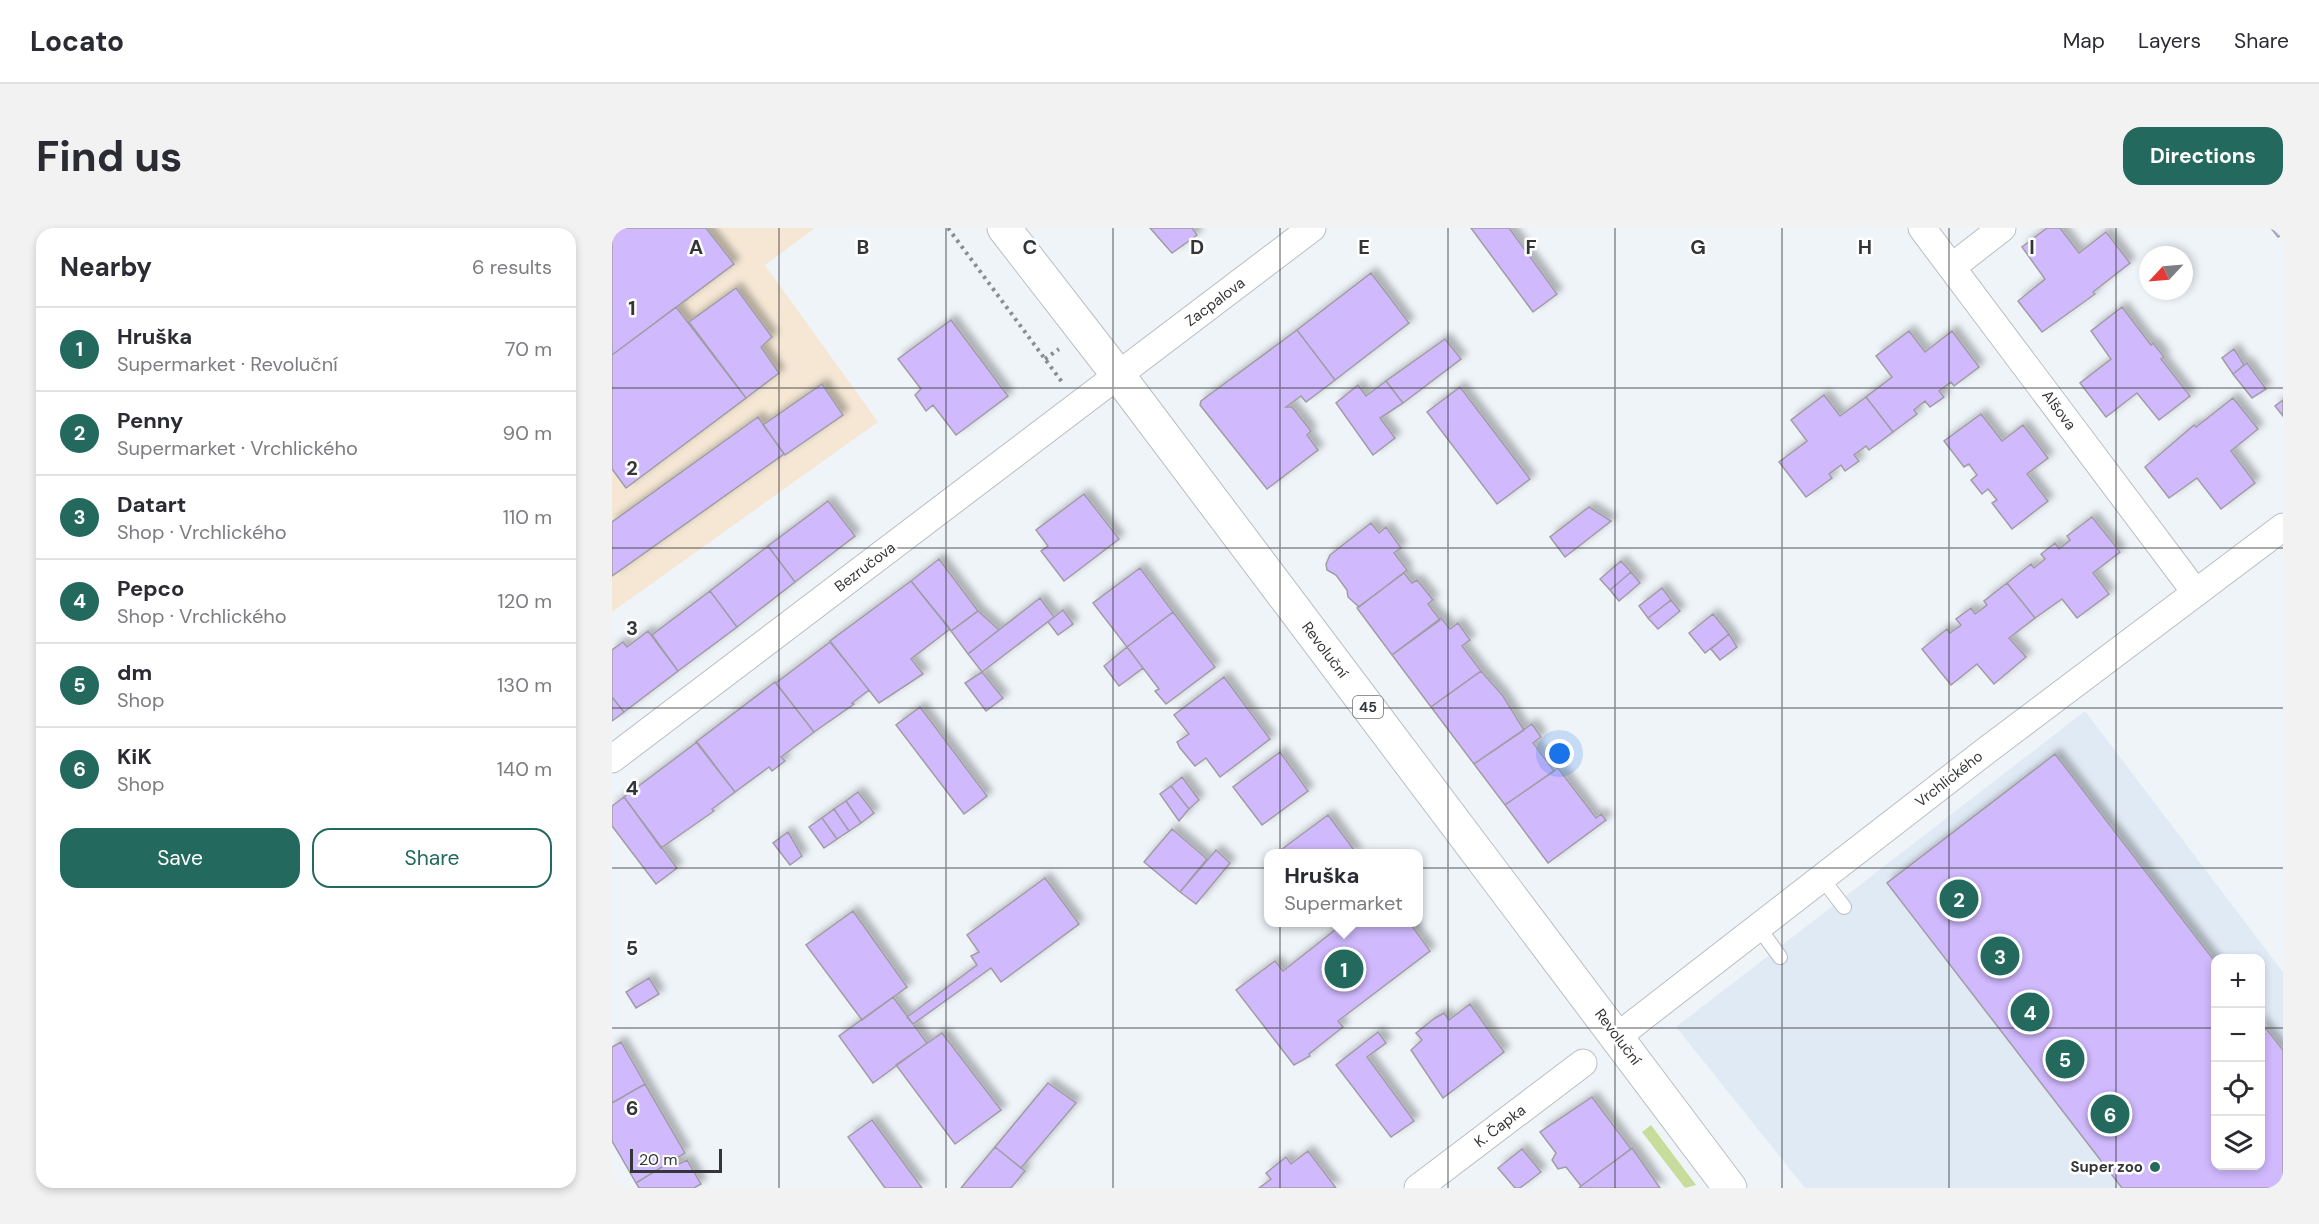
<!DOCTYPE html>
<meta charset="utf-8">
<style>
body{margin:0;font-family:"DM Sans",sans-serif;background:#f2f2f3;color:#2b2b33}
.controls{position:absolute;right:18px;bottom:18px;display:grid;overflow:hidden;border-radius:12px;box-shadow:0 3px 9px #0003}
.controls button{width:54px;height:54px;display:grid;place-items:center;padding:0;border:0;border-bottom:2px solid #e1e1e2;background:#fff;color:#2b2b33;font:30px sans-serif}
.compass{position:absolute;left:1527px;top:18px;width:54px;height:54px;border-radius:50%;background:#fff;box-shadow:0 3px 9px #0003;rotate:244deg}
.scale{position:absolute;left:18px;bottom:15px;width:92px;box-sizing:border-box;padding-left:6px;border:3px solid #333537;border-top:0;font-size:16px;line-height:21px;white-space:nowrap;color:#333537;-webkit-text-stroke:4px #fff;paint-order:stroke}
.you{position:absolute;left:948px;top:526px;width:21px;height:21px;margin:-15px;border:4px solid #fff;border-radius:50%;background:#1a73e8;box-shadow:0 0 0 9px #1a73e833}
.badge{display:grid;place-items:center;width:39px;height:39px;border-radius:50%;background:#23695e;color:#fff;font-size:20px;font-weight:700}
.pin{position:absolute;translate:-50% -50%;border:3px solid #fff;box-shadow:0 2px 6px #0006}
.popup{position:absolute;left:652px;top:621px;width:159px;height:78px;box-sizing:border-box;display:grid;place-content:center;border-radius:12px;background:#fff;filter:drop-shadow(0 2px 4px #0005);font-size:20px;white-space:nowrap;color:#7c7c81}
.popup b{font-size:22px;color:#2b2b33}
.popup::after{content:'';position:absolute;left:50%;top:100%;margin-left:-12px;border:12px solid transparent;border-top-color:#fff}
.list{margin:0;padding:0;list-style:none}
h2{display:flex;justify-content:space-between;align-items:center;height:78px;margin:0;padding:0 24px;font-size:26px}
h2 small{font-size:20px;font-weight:400;color:#7c7c81}
.list li{display:grid;grid-template-columns:39px 1fr auto;gap:18px;align-items:center;box-sizing:border-box;height:84px;padding:0 24px;border-top:2px solid #e1e1e2}
.list b{display:block;font-size:22px;white-space:nowrap}
.list p{margin:0;font-size:20px;white-space:nowrap;color:#7c7c81}
.list em{font-size:20px;font-style:normal;color:#7c7c81}
.actions{display:flex;gap:12px;padding:18px 24px}
.actions a{flex:1;padding:14px 0;border:2px solid #23695e;border-radius:18px;text-align:center;font-size:21px;color:#23695e}
.actions .main{background:#23695e;color:#fff}
.icon{flex:none;width:33px;height:33px;fill:none;stroke:currentColor;stroke-width:2;stroke-linecap:round;stroke-linejoin:round}
.map{position:relative;flex:none;width:1671px;height:960px;overflow:hidden;border-radius:18px}
header{display:flex;align-items:center;gap:36px;box-sizing:border-box;height:84px;padding:0 30px;background:#fff;border-bottom:2px solid #e1e1e2}
header strong{font-size:28px}
nav{display:flex;gap:33px;margin-inline-start:auto;font-size:21px}
.intro{display:flex;align-items:center;justify-content:space-between;box-sizing:border-box;height:144px;padding:0 36px}
h1{margin:0;font-size:42px}
.button{padding:15px 27px;border-radius:18px;background:#23695e;color:#fff;font-size:21px;font-weight:700}
main{display:flex;gap:36px;padding:0 36px}
aside{flex:1;background:#fff;border-radius:18px;box-shadow:0 3px 9px #0003}
.map>svg:first-child{display:block}
.built{fill:#e0eaf5;fill-rule:evenodd}
.industrial{fill:#f5e7d4}
.green{fill:#c8dd9b}
.building{fill:#d0b9fd;stroke:#9f9da3;stroke-width:1.5;filter:url(#shadow)}
.lines{fill:none;stroke-linecap:round;stroke-linejoin:round}
.lane-casing{stroke:#babec4;stroke-width:16}
.street-casing{stroke:#babec4;stroke-width:29}
.primary-casing{stroke:#babec4;stroke-width:35}
.path{stroke:#8a8e91;stroke-width:4;stroke-dasharray:3 4.5;stroke-linecap:butt}
.lane{stroke:#fff;stroke-width:14}
.street{stroke:#fff;stroke-width:27}
.primary{stroke:#fff;stroke-width:33}
.grid{fill:none;stroke:#333537;stroke-width:1.5;stroke-opacity:0.55}
.poi-dot{fill:#23695e;stroke:#fff;stroke-width:2}
.labels{text-anchor:middle;stroke-width:5;stroke-linejoin:round;paint-order:stroke}
.shield{fill:#fff;stroke:#707273;stroke-width:1.5}
.shield-label{font-size:14px;font-weight:bold;fill:#333537}
.street-label{font-size:15px;fill:#333537;stroke:#fff}
.poi-label{font-size:15px;font-weight:bold;fill:#333537;stroke:#fff;text-anchor:end}
.grid-label{font-size:20px;text-anchor:middle;font-weight:bold;fill:#333537;stroke:#fff;stroke-width:5;stroke-linejoin:round;paint-order:stroke}
</style>
<header>
<strong>Locato</strong>
<nav><a>Map</a><a>Layers</a><a>Share</a></nav>
</header>
<div class="intro"><h1>Find us</h1><a class="button">Directions</a></div>
<main>
<aside>
<h2>Nearby<small>6 results</small></h2>
<ul class="list">
<li><span class="badge">1</span><div><b>Hruška</b><p>Supermarket · Revoluční</p></div><em>70 m</em></li>
<li><span class="badge">2</span><div><b>Penny</b><p>Supermarket · Vrchlického</p></div><em>90 m</em></li>
<li><span class="badge">3</span><div><b>Datart</b><p>Shop · Vrchlického</p></div><em>110 m</em></li>
<li><span class="badge">4</span><div><b>Pepco</b><p>Shop · Vrchlického</p></div><em>120 m</em></li>
<li><span class="badge">5</span><div><b>dm</b><p>Shop</p></div><em>130 m</em></li>
<li><span class="badge">6</span><div><b>KiK</b><p>Shop</p></div><em>140 m</em></li>
</ul>
<div class="actions"><a class="main">Save</a><a>Share</a></div>
</aside>
<div class="map">
<svg width="1671" height="960" viewBox="0 0 1671 960">
<defs>
<filter id="shadow"><feDropShadow dx="5.5" dy="-5.5" stdDeviation="3" flood-color="#0004"/></filter>
</defs>
<rect width="100%" height="100%" fill="#eff4f9"/>
<path class="built" d="M1473,483L1671,744V960H1193L1064,799ZM1604,730H1648V938H1604Z"/>
<path class="industrial" d="M0,0H203L153,37L266,194L0,384Z"/>
<path class="green" d="M1039,897L1084,957L1073,960L1030,904Z"/>
<path class="building" d="M8,0H94L122,36L0,127V6Z
M538,0H580L585,7L560,25Z
M859,0H897L945,66L921,84Z
M1435,0H1448L1467,25L1494,4L1518,35L1481,64L1483,66L1430,104L1406,73L1433,51L1410,19Z
M1659,0H1671V6L1666,9Z
M759,45L797,95L723,152L685,102Z
M124,60L160,109L149,119L167,145L134,170L77,94Z
M64,79L134,170L14,260L0,241V127Z
M1510,79L1539,117L1541,115L1552,129L1549,131L1578,168L1547,192L1525,165L1494,189L1468,155L1499,131L1479,103Z
M339,92L396,168L344,207L321,177L314,183L303,167L309,161L286,131Z
M685,102L723,152L694,174L689,168L674,179H680L699,203L695,207L706,222L655,261L588,177L589,173Z
M1297,103L1313,124L1340,103L1367,139L1342,158L1339,154L1327,163L1332,169L1318,179L1313,173L1302,182L1305,186L1281,204L1254,169L1280,149L1264,128Z
M833,111L849,131L791,175L774,153Z
M1622,121L1632,137L1621,146L1610,130Z
M1635,135L1654,161L1640,170L1621,146Z
M774,153L791,175L768,190L783,210L761,227L724,175L746,157L754,168Z
M210,156L231,187L173,227L151,197Z
M848,159L918,251L885,276L815,184Z
M1212,167L1228,188L1254,169L1281,204L1257,222L1254,218L1242,227L1247,233L1233,243L1229,237L1217,246L1220,250L1194,269L1167,234L1195,213L1179,192Z
M1621,170L1646,201L1619,223L1643,255L1609,281L1585,250L1557,270L1533,239L1582,197L1584,199Z
M1671,172V188L1663,178Z
M1369,186L1390,213L1411,197L1436,230L1415,246L1436,273L1400,301L1380,275L1385,272L1376,261L1370,266L1359,252L1365,247L1357,236L1352,239L1332,213Z
M146,189L172,226L0,348V294Z
M472,266L507,311L452,353L429,323L436,318L424,302Z
M216,273L243,308L183,354L156,318Z
M977,279L999,293L953,329L938,309Z
M1480,289L1508,324L1481,345L1497,366L1465,390L1450,371L1423,390L1395,355L1419,336L1422,340L1433,331L1429,326L1443,315L1447,321L1458,312L1455,308Z
M759,295L767,305L774,299L789,320L782,325L795,342L747,379L736,369L735,362L724,347L715,342L714,336L718,327Z
M156,318L183,354L125,399L98,363Z
M327,331L366,383L339,403L299,353Z
M1009,333L1019,344L998,362L988,351Z
M528,340L561,384L515,419L481,375Z
M1019,344L1028,355L1007,373L998,362Z
M792,345L800,355L805,352L821,372L816,376L828,392L780,427L745,380Z
M299,353L338,401L299,431L311,446L267,475L218,413Z
M1395,355L1423,390L1397,410L1414,429L1382,456L1365,436L1339,457L1310,421L1335,401L1338,405L1349,397L1344,391L1359,380L1363,386L1375,377L1372,373Z
M1050,360L1059,372L1036,390L1027,378Z
M98,363L125,399L66,443L40,407Z
M428,370L442,389L370,444L356,426Z
M1059,372L1068,383L1046,401L1036,390Z
M451,382L461,396L446,407L436,394Z
M366,383L387,402L356,426L339,403Z
M561,384L603,439L554,476L543,463L547,461L515,419Z
M1101,386L1117,406L1093,425L1077,405Z
M829,390L838,401L846,395L858,412L850,418L869,443L819,479L780,427Z
M36,403L66,443L12,484L0,469V422L11,414L15,419Z
M1117,406L1125,419L1108,432L1099,421Z
M218,414L257,462L240,475L242,476L202,504L164,455Z
M515,419L531,440L507,458L492,438Z
M869,443L891,468L912,502L862,536L819,479Z
M370,444L391,470L374,483L353,455Z
M612,449L658,511L608,549L594,530L583,538L568,520L565,514L577,506L562,487Z
M163,454L202,504L169,529L173,533L160,543L157,539L123,564L84,514Z
M0,469L12,484L0,493Z
M308,479L375,568L352,586L284,497Z
M920,496L929,509L921,515L942,543L893,577L862,536Z
M85,514L123,564L100,581L102,583L49,620L12,569Z
M668,524L696,563L650,597L621,559Z
M1443,526L1604,735V938H1648V793L1671,822V960H1510L1275,655Z
M946,540L984,590L989,586L994,592L936,635L893,577Z
M570,549L587,572L577,581L559,558Z
M559,558L577,581L567,593L548,566Z
M246,564L262,585L249,595L234,573Z
M12,569L65,640L44,656L0,598V578Z
M234,573L249,595L237,603L222,581Z
M222,581L237,603L225,611L210,590Z
M716,587L745,626H668L666,624Z
M210,590L225,611L212,620L197,599Z
M560,601L595,631L568,664L532,634Z
M176,604L190,628L178,637L161,615Z
M604,622L618,635L584,676L568,664Z
M433,650L467,696L389,754L379,740L301,796L295,789L365,737L359,728L367,724L355,707Z
M241,683L295,759L250,792L194,717Z
M719,694H797L818,723L726,793L731,799L697,826L698,828L682,837L624,762L663,733L671,743L724,701Z
M37,750L47,766L24,780L14,764Z
M281,769L315,815L261,855L227,808Z
M858,776L892,824L831,870L799,822L810,812L804,805L823,790L832,785L837,792Z
M766,804L774,815L755,829L802,893L779,909L724,837Z
M330,805L389,882L343,916L284,837Z
M9,814L33,856L0,875V819Z
M436,855L464,875L409,940L383,919Z
M33,856L73,925L24,955L0,913V875Z
M980,869L1019,921L969,958L954,939L946,941L940,932L944,925L928,904Z
M260,892L310,960H273L236,909Z
M383,919L413,943L399,960H349Z
M1020,920L1048,960H967L969,958Z
M910,921L929,944L908,960H903L886,940Z
M696,923L724,960H647L659,951L654,945L674,929L679,936Z
M64,930L67,936L75,932L89,956L82,960H27L24,955Z"/>
<g class="lines">
<defs>
<path id="lane" d="M1209,649L1232,679
M1147,700L1168,729"/>
<path id="street" d="M1310,0L1584,365
M1340,39L1390,0
M0,531L700,0
M1006,808L1371,525L1671,299
M806,960L971,835"/>
<path id="primary" d="M392,0L506,147L1118,960"/>
</defs>
<use href="#lane" class="lane-casing"/>
<use href="#street" class="street-casing"/>
<use href="#primary" class="primary-casing"/>
<path class="path" d="M336,0L450,154
M433,131L447,121"/>
<use href="#lane" class="lane"/>
<use href="#street" class="street"/>
<use href="#primary" class="primary"/>
</g>
<path class="grid" d="M167,0V960M334,0V960M501,0V960M668,0V960M836,0V960M1003,0V960M1170,0V960M1337,0V960M1504,0V960M0,160H1671M0,320H1671M0,480H1671M0,640H1671M0,800H1604M1648,800H1671"/>
<circle class="poi-dot" cx="1543" cy="939" r="6"/>
<g class="labels">
<rect class="shield" x="741" y="468" width="30" height="22" rx="4.5"/>
<g class="shield-label">
<text x="756" y="484">45</text>
</g>
<g class="street-label">
<text transform="translate(603 74) rotate(-37)" y="5">Zacpalova</text>
<text transform="translate(1447 182) rotate(53)" y="5">Alšova</text>
<text transform="translate(253 339) rotate(-37)" y="5">Bezručova</text>
<text transform="translate(713 422) rotate(53)" y="5">Revoluční</text>
<text transform="translate(1337 551) rotate(-38)" y="5">Vrchlického</text>
<text transform="translate(1006 809) rotate(53)" y="5">Revoluční</text>
<text transform="translate(888 898) rotate(-37)" y="5">K. Čapka</text>
</g>
<g class="poi-label">
<text x="1531" y="944">Super zoo</text>
</g>
</g>
<g class="grid-label">
<text x="84" y="26">A</text>
<text x="251" y="26">B</text>
<text x="418" y="26">C</text>
<text x="585" y="26">D</text>
<text x="752" y="26">E</text>
<text x="919" y="26">F</text>
<text x="1086" y="26">G</text>
<text x="1253" y="26">H</text>
<text x="1420" y="26">I</text>
<text x="20" y="87">1</text>
<text x="20" y="247">2</text>
<text x="20" y="407">3</text>
<text x="20" y="567">4</text>
<text x="20" y="727">5</text>
<text x="20" y="887">6</text>
</g>
</svg>
<div class="controls">
<button>+</button>
<button>−</button>
<button><svg class="icon" aria-label="locate" viewBox="0 0 24 24"><circle cx="12" cy="12" r="6"/><path d="M12 2v4M12 18v4M2 12h4M18 12h4"/></svg></button>
<button><svg class="icon" aria-label="layers" viewBox="0 0 24 24"><path d="M12 4l9 5-9 5-9-5zM3 14l9 5 9-5"/></svg></button>
</div>
<svg class="compass" viewBox="-18 -18 36 36"><path d="M0-13l5 13h-10z" fill="#e53935"/><path d="M0 13l5-13h-10z" fill="#7c7c81"/></svg>
<div class="scale">20 m</div>
<div class="you"></div>
<div class="pin badge" style="left:732px;top:741px">1</div>
<div class="popup"><b>Hruška</b>Supermarket</div>
<div class="pin badge" style="left:1347px;top:671px">2</div>
<div class="pin badge" style="left:1388px;top:728px">3</div>
<div class="pin badge" style="left:1418px;top:784px">4</div>
<div class="pin badge" style="left:1453px;top:831px">5</div>
<div class="pin badge" style="left:1498px;top:886px">6</div>
</div>
</main>
